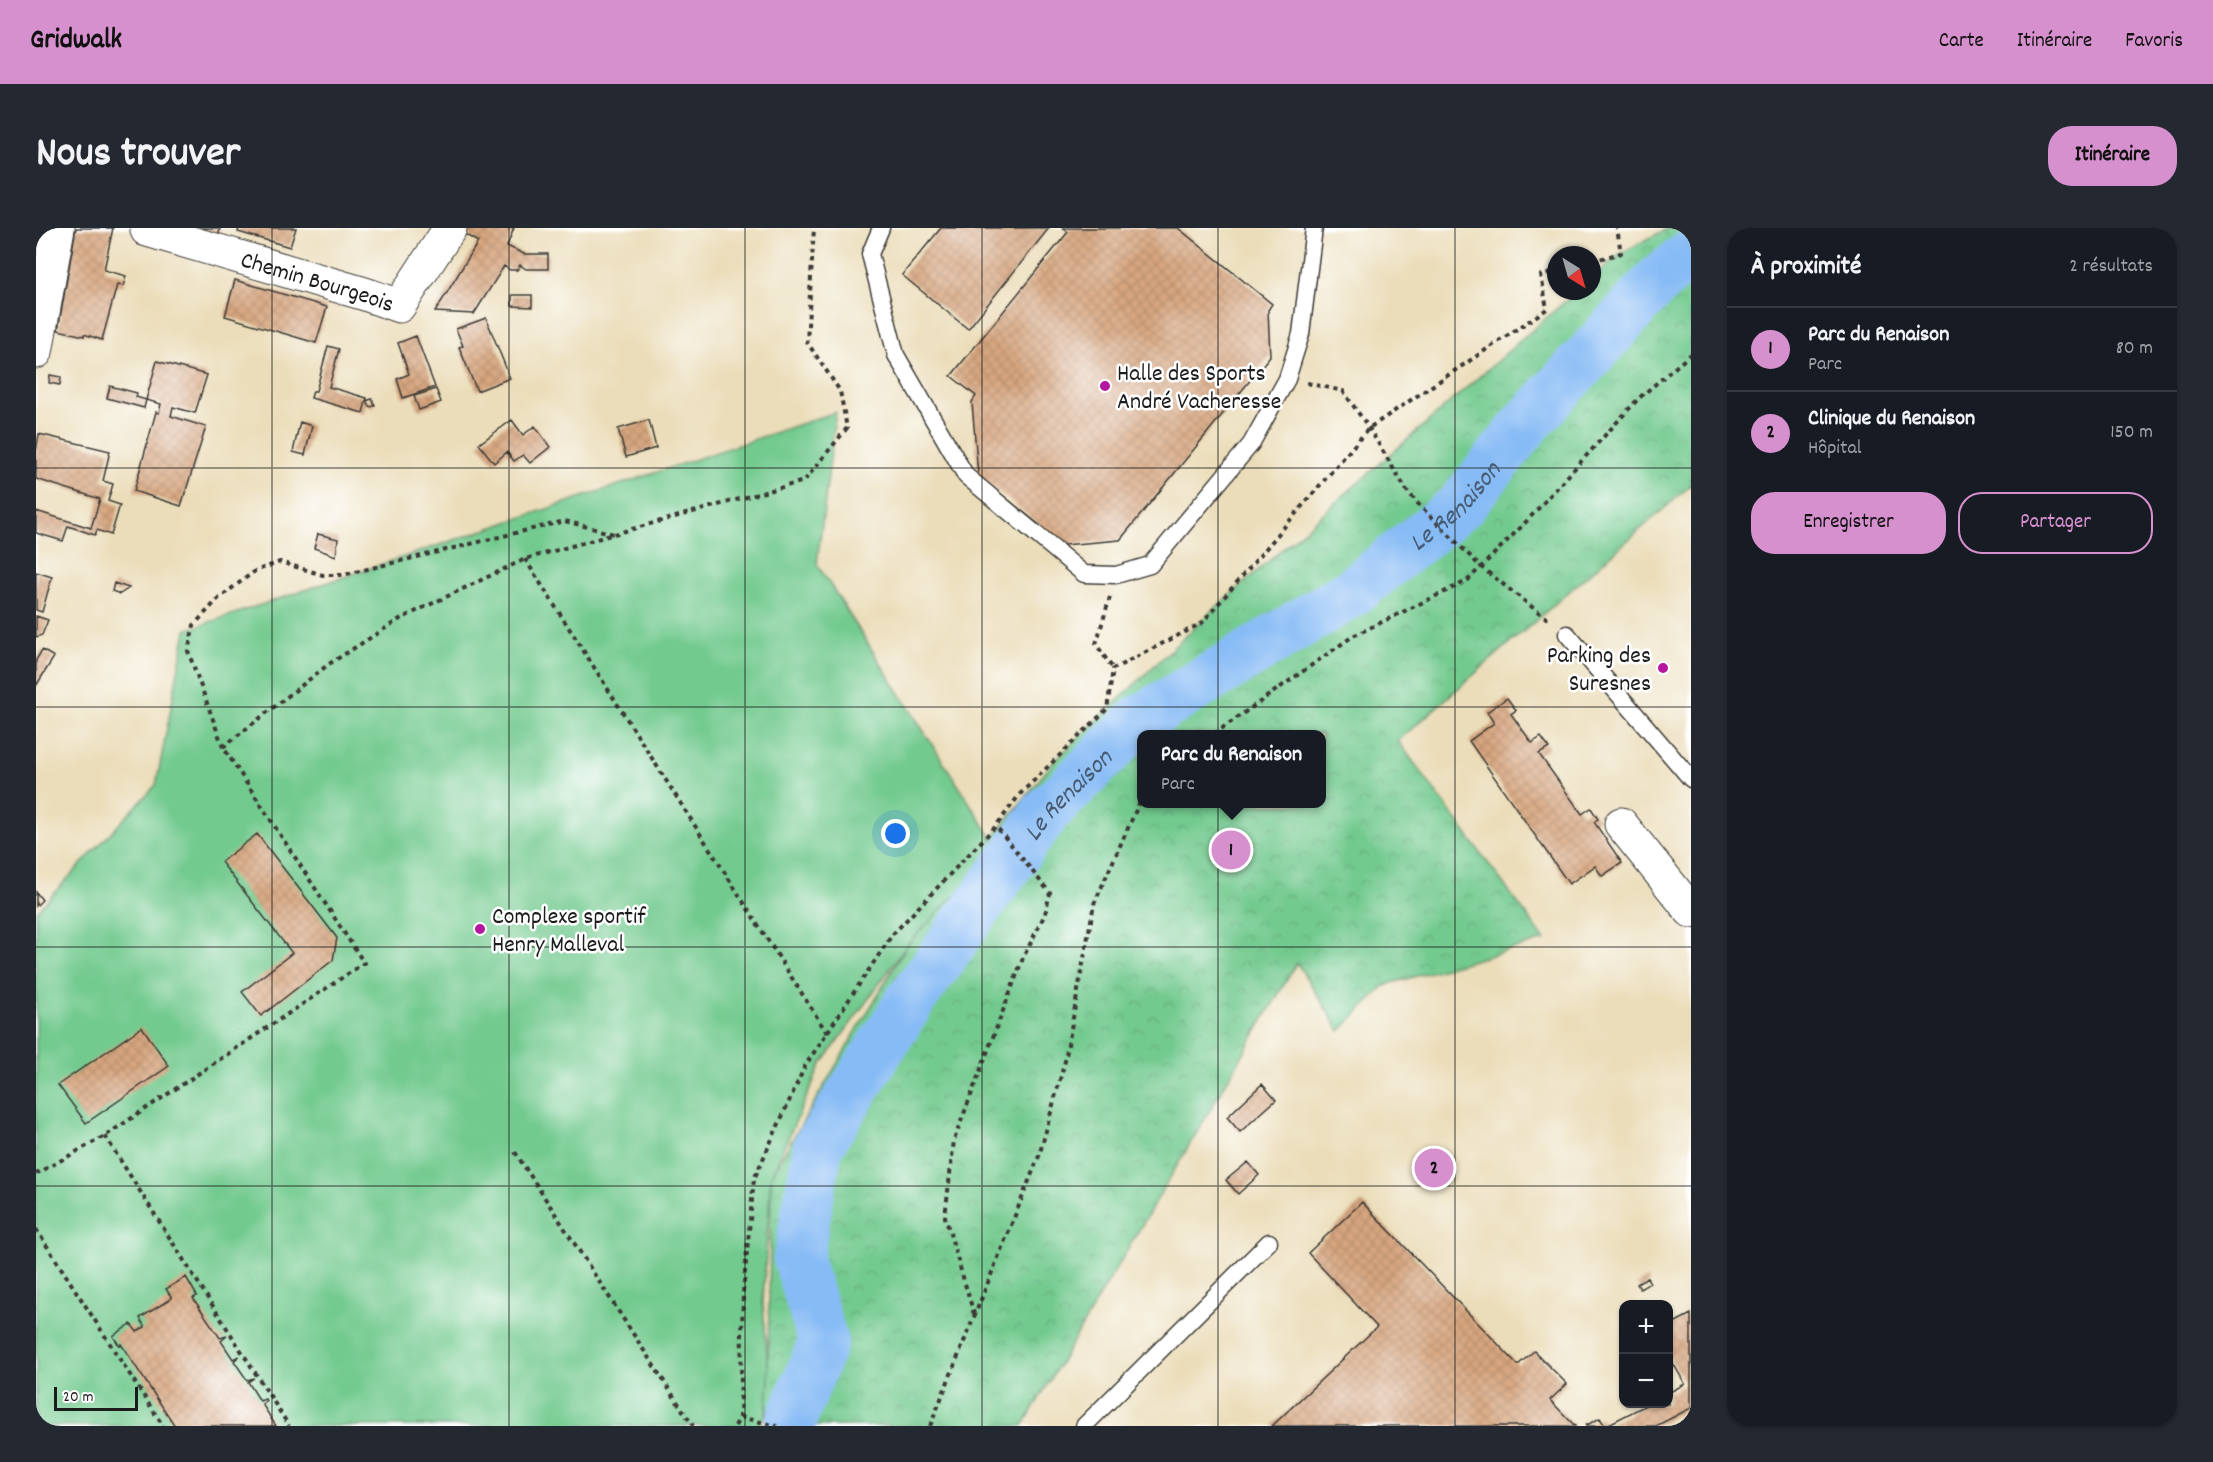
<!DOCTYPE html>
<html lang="fr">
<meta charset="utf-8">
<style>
body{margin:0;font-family:Dekko,sans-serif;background:#242831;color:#f1f3f6}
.controls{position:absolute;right:18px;bottom:18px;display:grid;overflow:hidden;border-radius:12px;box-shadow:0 2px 4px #0004}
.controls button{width:54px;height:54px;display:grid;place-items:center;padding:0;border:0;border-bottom:2px solid #363941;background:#171b24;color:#f1f3f6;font:30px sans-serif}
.compass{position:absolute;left:1511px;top:18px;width:54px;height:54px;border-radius:50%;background:#171b24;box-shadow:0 2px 4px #0004;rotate:143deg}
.scale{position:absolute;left:18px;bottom:15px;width:84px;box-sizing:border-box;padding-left:6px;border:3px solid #1c1c1c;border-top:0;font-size:16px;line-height:21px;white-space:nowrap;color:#1c1c1c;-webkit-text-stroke:4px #fff;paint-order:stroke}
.you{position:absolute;left:860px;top:606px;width:21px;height:21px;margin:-15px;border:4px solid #fff;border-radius:50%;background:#1a73e8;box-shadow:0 0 0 9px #1a73e833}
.badge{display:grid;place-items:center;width:39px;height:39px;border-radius:50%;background:#d690ce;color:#111;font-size:20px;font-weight:700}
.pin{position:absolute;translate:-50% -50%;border:3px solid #fff;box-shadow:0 2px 6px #0006}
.popup{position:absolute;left:1101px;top:502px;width:189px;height:78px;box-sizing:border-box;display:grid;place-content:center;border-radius:12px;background:#171b24;filter:drop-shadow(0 2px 4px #0005);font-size:20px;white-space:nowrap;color:#9ea1a6}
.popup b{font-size:22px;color:#f1f3f6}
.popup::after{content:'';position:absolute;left:50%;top:100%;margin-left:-12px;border:12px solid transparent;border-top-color:#171b24}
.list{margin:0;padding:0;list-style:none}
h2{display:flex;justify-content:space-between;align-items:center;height:78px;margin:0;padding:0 24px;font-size:26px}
h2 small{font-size:20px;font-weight:400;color:#9ea1a6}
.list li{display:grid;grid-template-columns:39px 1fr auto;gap:18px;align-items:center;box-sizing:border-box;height:84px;padding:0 24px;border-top:2px solid #363941}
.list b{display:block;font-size:22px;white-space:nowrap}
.list p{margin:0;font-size:20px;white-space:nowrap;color:#9ea1a6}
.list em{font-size:20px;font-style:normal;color:#9ea1a6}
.actions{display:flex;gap:12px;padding:18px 24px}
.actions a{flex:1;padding:14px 0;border:2px solid #d690ce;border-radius:24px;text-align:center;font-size:21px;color:#d690ce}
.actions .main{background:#d690ce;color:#111}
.map{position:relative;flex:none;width:1655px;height:1198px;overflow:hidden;border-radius:24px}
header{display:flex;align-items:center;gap:36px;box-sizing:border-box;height:84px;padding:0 30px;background:#d690ce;color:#111}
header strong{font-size:28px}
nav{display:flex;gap:33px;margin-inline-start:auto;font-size:21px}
.intro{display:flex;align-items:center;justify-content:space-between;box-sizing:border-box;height:144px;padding:0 36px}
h1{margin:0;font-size:42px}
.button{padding:15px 27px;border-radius:24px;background:#d690ce;color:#111;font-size:21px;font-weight:700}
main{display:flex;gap:36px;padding:0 36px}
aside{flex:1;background:#171b24;border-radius:24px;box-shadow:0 2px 4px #0004}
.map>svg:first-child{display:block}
.park{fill:url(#park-crowns);stroke:#487356;stroke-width:1.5;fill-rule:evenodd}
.pitch{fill:#73ca8f;stroke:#487356;stroke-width:1.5}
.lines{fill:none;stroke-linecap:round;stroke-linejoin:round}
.river{stroke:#87bbf5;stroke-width:50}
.building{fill:url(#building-cross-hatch)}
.service-casing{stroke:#3b3934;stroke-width:19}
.minor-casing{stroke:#3b3934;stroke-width:35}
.path{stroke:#3b3934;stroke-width:4;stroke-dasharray:4.5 4.5;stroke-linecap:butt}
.service{stroke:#fff;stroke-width:16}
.minor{stroke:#fff;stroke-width:33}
.grid{fill:none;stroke:#1c1c1c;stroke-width:1.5;stroke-opacity:0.55}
.poi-dot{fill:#b5179e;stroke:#fff;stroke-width:2}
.labels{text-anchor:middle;stroke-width:5;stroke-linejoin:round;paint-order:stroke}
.street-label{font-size:24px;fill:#1c1c1c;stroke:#fff}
.poi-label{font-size:24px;fill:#1c1c1c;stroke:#fff;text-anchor:start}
.water-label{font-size:26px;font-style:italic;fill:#475c73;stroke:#fff}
</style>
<header>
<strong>Gridwalk</strong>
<nav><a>Carte</a><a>Itinéraire</a><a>Favoris</a></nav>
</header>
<div class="intro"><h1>Nous trouver</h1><a class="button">Itinéraire</a></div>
<main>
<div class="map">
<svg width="1655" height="1198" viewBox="0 0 1655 1198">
<defs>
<pattern id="park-crowns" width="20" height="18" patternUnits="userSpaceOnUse" patternTransform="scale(1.5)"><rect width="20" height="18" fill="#73ca8f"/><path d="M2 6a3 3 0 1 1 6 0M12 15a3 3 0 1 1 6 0" fill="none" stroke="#63ad7b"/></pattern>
<pattern id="building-cross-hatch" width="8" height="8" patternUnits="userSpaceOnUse" patternTransform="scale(1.5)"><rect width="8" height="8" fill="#d7a67f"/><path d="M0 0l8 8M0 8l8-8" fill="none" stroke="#b88e6d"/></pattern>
</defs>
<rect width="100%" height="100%" fill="#fff"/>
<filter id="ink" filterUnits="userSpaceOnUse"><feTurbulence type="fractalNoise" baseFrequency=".0167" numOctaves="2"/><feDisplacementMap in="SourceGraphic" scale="12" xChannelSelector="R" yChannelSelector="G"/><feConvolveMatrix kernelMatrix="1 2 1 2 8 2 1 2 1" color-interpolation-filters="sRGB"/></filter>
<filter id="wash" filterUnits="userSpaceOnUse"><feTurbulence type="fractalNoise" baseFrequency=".008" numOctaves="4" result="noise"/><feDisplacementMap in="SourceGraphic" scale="24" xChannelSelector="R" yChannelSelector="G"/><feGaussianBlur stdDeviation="1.35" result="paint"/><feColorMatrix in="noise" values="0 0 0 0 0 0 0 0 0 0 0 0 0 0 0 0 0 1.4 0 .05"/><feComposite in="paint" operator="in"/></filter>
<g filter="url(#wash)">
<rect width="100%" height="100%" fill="#ebddb9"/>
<path class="park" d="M1632,0H1655V257L1362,513L1509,712L1349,757L1304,803L1261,735L987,1198H731L735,948L871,717L1019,532L1178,381L1541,63H1556V50L1585,25ZM1105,506H1285V576H1105Z"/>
<path class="pitch" d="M800,184L781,336L963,621L871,717L785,837L735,948L727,1075L733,1152L730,1186L722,1198H0V684L120,557L150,402Z"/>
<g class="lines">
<path class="river" id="s1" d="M753,1198L787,1114L762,1031L782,918L874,773L1010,584L1104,492L1315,365L1424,278L1493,193L1623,52L1655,26"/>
</g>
<g id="blocks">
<path class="building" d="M40,0H77L68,42L90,48L87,58L81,57L66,112L48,106V108L22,102Z
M134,0H184L182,9Z
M203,0H260L254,19L202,4Z
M427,0H478L471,18L488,26H512V41H490L484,37L481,42H474L468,38L438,86L399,84L442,14L425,4Z
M905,0H1013L932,101L866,47Z
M1027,0H1142L1236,76L1232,82L1234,128L1084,312L1028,317L942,247L936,174L940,168L915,148L1032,4Z
M199,52L291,79L280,115L189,88Z
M476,67H496V79L476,78Z
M450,90L474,150L441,163L423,119L427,118L420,101Z
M380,108L399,159L367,170L361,151L373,146L362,115Z
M292,118L303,121L293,159L331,170L330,173L336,171L339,178L334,179L330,173L327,185L275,170L277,163H280Z
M121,133L171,147L159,185L137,179L135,188L170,199L145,278L98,263L120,184L123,185L125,176L110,172Z
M14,147L25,149L24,157L13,155Z
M74,158L101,165L100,169L110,172L108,180L71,170Z
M400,161L405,174L383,182L378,168Z
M476,192L487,207L499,198L514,219L494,235L487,227L478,233L471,224L458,235L443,216Z
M613,192L620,220L590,229L582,201Z
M264,194L276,198L269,227L257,224Z
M3,206L74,223L67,253L77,256L72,273L84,277L75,307L61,302L59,307L32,298L27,313L0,305V283L55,300L64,271L0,251V224Z
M282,306L302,311L300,328L278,320Z
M0,344L16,349L6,384L0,382Z
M78,355L93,360L84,366L76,363Z
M0,388L12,392L6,407L0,409Z
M6,422L18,429L0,458V432Z
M1471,470L1480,482L1475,486L1496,515L1505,509L1513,520L1503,526L1546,586L1555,580L1562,591L1558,594L1586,635L1566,648L1559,638L1533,656L1433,513L1458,495L1451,484Z
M221,606L301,710L297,732L225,788L206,764L256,725L185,634Z
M0,664L6,672L0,678Z
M106,799L133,838L50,895L22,857Z
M1226,856L1240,872L1204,904L1191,889Z
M1212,934L1223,947L1202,966L1190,952Z
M1326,974L1482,1137L1498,1123L1531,1156L1514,1172L1539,1198H1236L1341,1099L1272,1025Z
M150,1049L161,1068L157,1070L184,1110L191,1108L185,1113L197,1131L203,1128L198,1133L211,1152L218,1150L212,1154L224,1173L229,1171L230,1173L226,1176L240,1198H139L85,1116L83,1117L77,1108L95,1096L101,1104L109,1099L104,1090L136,1070L130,1061Z
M1611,1050L1614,1055L1604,1061L1601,1056Z
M1655,1086V1180L1620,1198H1549L1564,1190L1569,1198L1612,1176H1632V1165L1649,1156L1632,1126V1098Z"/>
</g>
</g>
<g filter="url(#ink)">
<use href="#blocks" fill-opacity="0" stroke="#3b3934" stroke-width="1.5"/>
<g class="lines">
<defs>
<path id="service" d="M845,0L834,26L860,127L930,248L1048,346L1080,347L1114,337L1215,216L1251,151L1265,106L1278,0
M1531,406L1655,551
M1048,1198L1233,1014"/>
<g id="minor">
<path id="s2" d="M111,2L329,66L363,78L414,0"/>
<path d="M0,124L22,0"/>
<path d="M1585,596L1655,683"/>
</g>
</defs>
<use href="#service" class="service-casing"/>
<use href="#minor" class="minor-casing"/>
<path class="path" d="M1556,33L1585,25L1581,0
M1271,155L1307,163L1333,200L1371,263L1384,278L1445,339L1514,393
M489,331L791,805
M1074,369L1060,416L1077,441
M1178,506L1317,408L1431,353L1488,296L1603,170L1655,126
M187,519L152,423L158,397L183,370L219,343L244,334L287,347H307L529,293L578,306
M69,908L253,1198
M479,924L657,1198
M0,946L69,908L328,735L187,519L293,436L364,391L489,331L768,253L811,200L804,163L771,114L778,0
M0,1001L127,1198
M938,1086L909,989L918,912L987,730L1009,686L1014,665L960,598
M704,1189L741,1198
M699,1198L704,1189L707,1064L718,951L769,838L856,707L960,598L984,566L1071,481L1077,441L1166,395L1333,200L1511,81L1505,47L1520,43
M894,1198L1003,928L1029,833L1058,676L1105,571"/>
<use href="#service" class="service"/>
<use href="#minor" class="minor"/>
</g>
</g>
<path class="grid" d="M236,0V1198M473,0V1198M709,0V1198M946,0V1198M1182,0V1198M1419,0V1198M0,240H1655M0,479H1655M0,719H1655M0,958H1655"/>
<g class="poi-dot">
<circle cx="1069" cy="158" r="6"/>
<circle cx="1627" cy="440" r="6"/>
<circle cx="444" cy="701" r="6"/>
</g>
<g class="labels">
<g class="street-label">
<text dy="8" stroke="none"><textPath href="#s2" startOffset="178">Chemin Bourgeois</textPath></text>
</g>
<g class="poi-label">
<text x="1081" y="152">Halle des Sports<tspan x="1081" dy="28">André Vacheresse</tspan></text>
<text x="1615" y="434" text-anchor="end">Parking des<tspan x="1615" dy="28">Suresnes</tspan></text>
<text x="456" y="695">Complexe sportif<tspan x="456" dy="28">Henry Malleval</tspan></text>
</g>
<g class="water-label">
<text dy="9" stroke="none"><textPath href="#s1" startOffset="1210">Le Renaison</textPath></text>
<text dy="9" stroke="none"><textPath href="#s1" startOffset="724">Le Renaison</textPath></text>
</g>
</g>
</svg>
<div class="controls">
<button>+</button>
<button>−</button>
</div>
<svg class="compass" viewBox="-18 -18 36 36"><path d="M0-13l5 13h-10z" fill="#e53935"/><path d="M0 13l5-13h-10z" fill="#9ea1a6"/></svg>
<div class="scale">20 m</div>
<div class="you"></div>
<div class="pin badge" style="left:1195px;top:622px">1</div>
<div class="popup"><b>Parc du Renaison</b>Parc</div>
<div class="pin badge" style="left:1398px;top:940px">2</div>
</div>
<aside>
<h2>À proximité<small>2 résultats</small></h2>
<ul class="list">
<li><span class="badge">1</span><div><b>Parc du Renaison</b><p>Parc</p></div><em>80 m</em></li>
<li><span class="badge">2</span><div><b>Clinique du Renaison</b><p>Hôpital</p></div><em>150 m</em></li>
</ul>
<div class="actions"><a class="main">Enregistrer</a><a>Partager</a></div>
</aside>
</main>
